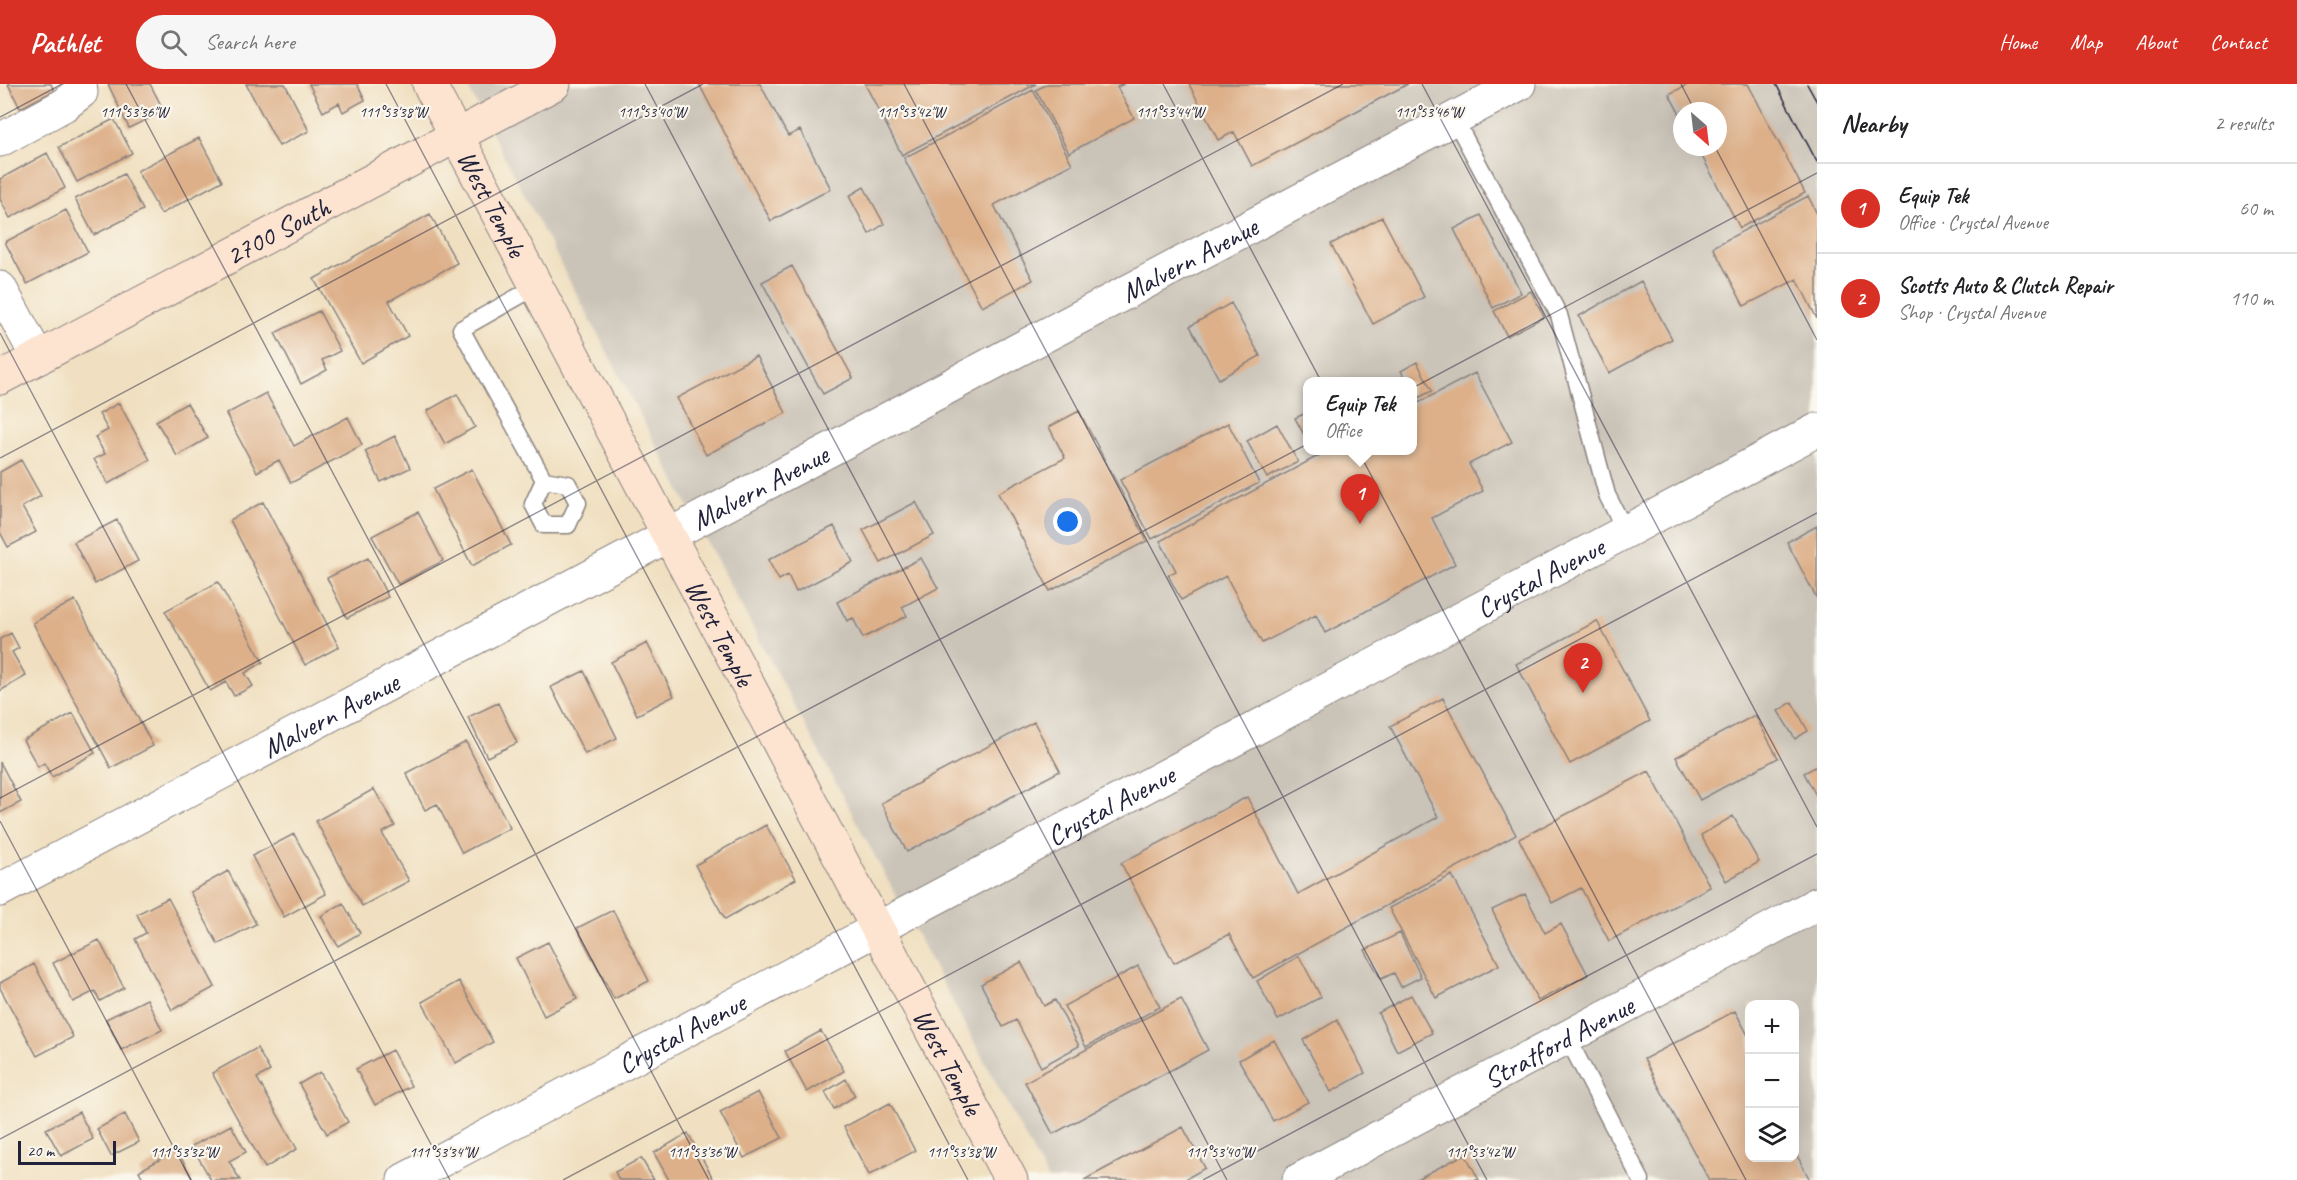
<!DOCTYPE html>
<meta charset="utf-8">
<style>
body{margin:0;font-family:Caveat,sans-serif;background:#f6f6f6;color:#202124}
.controls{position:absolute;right:18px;bottom:18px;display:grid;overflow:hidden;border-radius:12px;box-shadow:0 6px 24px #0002}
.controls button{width:54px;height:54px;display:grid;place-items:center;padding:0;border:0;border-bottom:2px solid #e0e0e0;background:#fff;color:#202124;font:30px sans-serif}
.compass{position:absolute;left:1673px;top:18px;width:54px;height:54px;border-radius:50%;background:#fff;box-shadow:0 6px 24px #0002;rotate:152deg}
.scale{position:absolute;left:18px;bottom:15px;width:98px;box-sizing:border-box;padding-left:6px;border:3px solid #22223b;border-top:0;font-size:16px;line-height:21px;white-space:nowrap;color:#22223b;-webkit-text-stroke:4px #fbf7ec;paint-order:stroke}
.you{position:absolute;left:1068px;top:438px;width:21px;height:21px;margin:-15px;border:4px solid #fff;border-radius:50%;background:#1a73e8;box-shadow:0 0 0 9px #1a73e833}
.badge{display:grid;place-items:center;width:39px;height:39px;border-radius:50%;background:#d93025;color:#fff;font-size:20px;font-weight:700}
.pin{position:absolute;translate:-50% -50px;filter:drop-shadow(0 2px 3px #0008)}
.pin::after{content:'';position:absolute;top:32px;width:21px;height:18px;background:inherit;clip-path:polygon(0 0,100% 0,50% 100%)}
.popup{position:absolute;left:1303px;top:293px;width:114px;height:78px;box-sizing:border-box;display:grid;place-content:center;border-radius:12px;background:#fff;filter:drop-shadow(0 2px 4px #0005);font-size:20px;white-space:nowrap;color:#757577}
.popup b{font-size:22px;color:#202124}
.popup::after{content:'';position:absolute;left:50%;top:100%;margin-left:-12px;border:12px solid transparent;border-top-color:#fff}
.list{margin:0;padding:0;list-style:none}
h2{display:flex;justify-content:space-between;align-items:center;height:78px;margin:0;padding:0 24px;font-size:26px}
h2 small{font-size:20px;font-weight:400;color:#757577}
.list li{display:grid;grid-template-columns:39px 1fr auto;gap:18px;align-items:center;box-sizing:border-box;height:90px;padding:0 24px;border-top:2px solid #e0e0e0}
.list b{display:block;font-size:22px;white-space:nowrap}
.list p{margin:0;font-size:20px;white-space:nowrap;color:#757577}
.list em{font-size:20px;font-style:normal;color:#757577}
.icon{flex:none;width:33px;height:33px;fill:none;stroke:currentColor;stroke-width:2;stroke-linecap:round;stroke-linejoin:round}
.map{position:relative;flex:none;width:1817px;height:1096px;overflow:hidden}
header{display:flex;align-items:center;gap:36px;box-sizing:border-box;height:84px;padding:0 30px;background:#d93025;color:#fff}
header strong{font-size:28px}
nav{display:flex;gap:33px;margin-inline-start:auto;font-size:21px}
.search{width:420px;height:54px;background:#f6f6f6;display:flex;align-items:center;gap:15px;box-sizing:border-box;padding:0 21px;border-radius:33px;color:#757577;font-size:22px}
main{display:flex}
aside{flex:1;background:#fff}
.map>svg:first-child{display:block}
.industrial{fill:#cac3b8;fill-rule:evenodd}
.building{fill:#ddb08a}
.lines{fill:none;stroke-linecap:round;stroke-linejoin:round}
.lane-casing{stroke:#89817e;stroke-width:19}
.street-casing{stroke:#89817e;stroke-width:35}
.secondary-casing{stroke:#89817e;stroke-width:35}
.lane{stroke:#fff;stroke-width:16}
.street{stroke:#fff;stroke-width:33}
.secondary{stroke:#fde4d1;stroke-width:33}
.tram{stroke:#22223b;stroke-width:1.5}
.ticks{fill:none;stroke:#22223b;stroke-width:1.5;stroke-opacity:0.45}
.labels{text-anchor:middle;stroke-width:4.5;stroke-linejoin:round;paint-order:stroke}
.street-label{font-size:28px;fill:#22223b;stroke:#fbf7ec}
.ticks-label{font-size:15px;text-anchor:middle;fill:#22223b;stroke:#fbf7ec;stroke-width:4.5;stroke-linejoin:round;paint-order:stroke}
</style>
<header>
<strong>Pathlet</strong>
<div class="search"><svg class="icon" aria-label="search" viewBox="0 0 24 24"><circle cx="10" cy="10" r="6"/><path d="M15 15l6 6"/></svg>Search here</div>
<nav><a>Home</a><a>Map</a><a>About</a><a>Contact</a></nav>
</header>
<main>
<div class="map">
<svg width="1817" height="1096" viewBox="0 0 1817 1096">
<rect width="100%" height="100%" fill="#fbf7ec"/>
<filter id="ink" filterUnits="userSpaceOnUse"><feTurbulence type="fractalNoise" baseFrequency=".0167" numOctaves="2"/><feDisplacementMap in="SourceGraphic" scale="12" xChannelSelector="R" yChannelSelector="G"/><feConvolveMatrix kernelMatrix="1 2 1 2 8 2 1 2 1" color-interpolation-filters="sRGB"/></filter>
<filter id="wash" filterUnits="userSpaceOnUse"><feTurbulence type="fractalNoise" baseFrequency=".008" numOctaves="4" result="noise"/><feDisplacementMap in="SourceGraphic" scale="24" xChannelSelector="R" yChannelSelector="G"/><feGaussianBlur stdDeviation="1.35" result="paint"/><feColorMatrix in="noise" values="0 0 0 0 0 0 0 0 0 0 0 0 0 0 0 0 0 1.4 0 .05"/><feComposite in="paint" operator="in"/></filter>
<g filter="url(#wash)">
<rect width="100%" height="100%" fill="#f0e0c1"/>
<path class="industrial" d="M466,0H1817V1096H1048L724,490ZM1682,27H1718V63H1682ZM1308,298H1412V366H1308ZM1750,920H1794V1074H1750Z"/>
<g id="blocks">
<path class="building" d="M8,0H51L54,7L20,24Z
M108,0H150L164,27L129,44Z
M246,0H285L309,47L279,62Z
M309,0H357L365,16L343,28L339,19L323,28Z
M699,0H760L788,52L800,46L831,105L771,137Z
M865,0H1036L902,71Z
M1047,0H1124L1117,3L1134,34L1069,69L1036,6Z
M1189,0H1408L1252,82L1234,48L1218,56Z
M1689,0H1748L1805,109L1740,144L1697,63H1718V27H1682V34L1669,10Z
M1033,6L1072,80L994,121L1033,196L982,223L904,74Z
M114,35L132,69L77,98L59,63Z
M199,54L222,97L161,130L137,87Z
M47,69L65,104L10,134L0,115V95Z
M124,90L143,126L94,151L75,115Z
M864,103L884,140L869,150L849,112Z
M1808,112L1817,130V235L1797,195L1744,222L1713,163Z
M66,126L88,168L27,200L5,158Z
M430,130L457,179L389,217L408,252L361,279L314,195Z
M1481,131L1521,209L1493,224L1454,145Z
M1382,133L1424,213L1373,240L1331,160Z
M792,182L853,294L823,310L762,198Z
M1641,197L1672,255L1609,289L1579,232Z
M1531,207L1544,233L1507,252L1494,227Z
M1231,219L1260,272L1219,295L1190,242Z
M319,227L340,267L322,276L327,286L301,300L275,249Z
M756,272L786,329L706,371L677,314Z
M1417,278L1432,307L1416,315L1412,308V298H1407L1401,287Z
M1475,289L1512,358L1469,380L1483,407L1432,434L1455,480L1325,549L1316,531L1262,559L1226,492L1181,516L1168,491L1176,487L1160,457L1329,366H1412V322Z
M266,309L294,362L348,333L362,361L291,399L279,376L257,388L226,330Z
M457,310L475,343L445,360L427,327Z
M119,319L150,376L108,400L94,375L105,370L95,353L108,346L99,330Z
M187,319L208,354L177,372L156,337Z
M1079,327L1147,457L1050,507L998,409L1065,374L1049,343Z
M1308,328V358L1295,334Z
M1228,339L1259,399L1152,455L1120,396Z
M1277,340L1298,378L1267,394L1247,357Z
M395,352L410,384L381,398L365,367Z
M21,376L41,412L22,423L36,448L8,463L0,448V388Z
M472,385L511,461L472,482L433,405Z
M263,418L339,563L305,581L230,436Z
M916,418L934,451L881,479L863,446Z
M418,428L443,477L398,500L372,452Z
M117,436L138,477L95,500L74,458Z
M834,442L853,478L796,508L788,491L779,496L768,476Z
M1817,442V515L1787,458Z
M368,474L388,513L347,534L327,494Z
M921,474L938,504L902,523L907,532L863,554L853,534L847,537L837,518Z
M218,498L263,578L245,589L253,602L234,612L226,598L210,607L165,527Z
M75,516L153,662L111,684L33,539Z
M1597,537L1650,637L1570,680L1516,580Z
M11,549L19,564L12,568L26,592L0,607V555Z
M647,559L674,612L637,631L611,578Z
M584,587L617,654L585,670L551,603Z
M1443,614L1516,751L1253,894L1229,850L1174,879L1121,779L1247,713L1298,810L1438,733L1390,642Z
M1792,618L1808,647L1795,655L1778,627Z
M498,619L517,659L487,673L468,633Z
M73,629L95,669L52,693L44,679L38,683L23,656Z
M1755,631L1778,674L1700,716L1676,673Z
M1034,638L1060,687L907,768L881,719Z
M466,658L510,744L462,769L437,720L425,726L406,689Z
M0,678L21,718L0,729Z
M1817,682V713L1804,689Z
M1649,687L1710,803L1609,857L1581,804L1552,819L1519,755Z
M374,705L395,742L382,749L409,797L362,822L316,737Z
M1733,732L1759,778L1726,797L1701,751Z
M766,741L796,795L725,835L695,781Z
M294,750L326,810L284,833L252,772Z
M228,787L256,840L218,860L190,808Z
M1452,791L1499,881L1436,914L1389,824Z
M1525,810L1545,849L1561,840L1588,891L1538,917L1492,826Z
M168,814L215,903L172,926L135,855L146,849L137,830Z
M343,819L360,849L338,862L321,832Z
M613,826L649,897L614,915L577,844Z
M1400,849L1421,893L1401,903L1394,889L1381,895L1365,866Z
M99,856L124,904L100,917L95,907L73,918L53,879Z
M548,858L577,915L544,932L516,874Z
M1299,872L1321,913L1278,936L1257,897Z
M1021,878L1044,922L1055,916L1079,962L1041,983L1016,936L1003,943L981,900Z
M34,880L73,953L37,972L0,904V899Z
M1138,882L1160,923L1086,963L1064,922Z
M459,897L493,958L456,979L422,918Z
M1411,911L1432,949L1397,967L1378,929Z
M147,915L162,946L121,966L106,935Z
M1181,915L1208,966L1053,1050L1025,998Z
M1735,927L1750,955V972L1746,974L1750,982V1074H1794V1066L1810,1096H1709L1644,975Z
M1337,936L1365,989L1331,1008L1303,956Z
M821,947L844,987L807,1008L785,967Z
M1274,956L1308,1018L1273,1037L1239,976Z
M257,964L270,987L257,994L297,1065L265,1084L212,989Z
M392,966L411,1002L375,1021L356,985Z
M320,988L348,1038L327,1050L299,1000Z
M846,995L855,1012L834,1025L825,1008Z
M758,1008L782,1054L744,1074L720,1028Z
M890,1019L915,1067L869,1091L844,1043Z
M79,1028L93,1055L61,1072L46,1045Z
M125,1030L139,1058L111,1072L97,1045Z
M231,1041L246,1068L229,1077L240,1096H211L192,1062Z
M1183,1043L1205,1084L1184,1096H1084Z
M688,1049L714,1096H669L654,1069Z
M177,1066L193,1096H144L139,1087Z
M1465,1070L1479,1096H1415Z
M641,1074L654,1096H619L615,1088Z"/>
</g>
</g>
<g filter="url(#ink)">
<use href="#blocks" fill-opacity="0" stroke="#89817e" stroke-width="1.5"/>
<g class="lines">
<defs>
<path id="lane" d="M1454,34L1559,231L1607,411L1626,448
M537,202L461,245L544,396L533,420L544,441H568L578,419L568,400L544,396
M1567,953L1641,1096"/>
<g id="street">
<path d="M0,56L64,21L81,8L80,0"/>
<path d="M0,204L38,274"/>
<path id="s1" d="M0,806L1519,0"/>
<path id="s2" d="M404,1096L1817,346"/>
<path id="s3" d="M1299,1096L1817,820"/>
</g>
<g id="secondary">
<path id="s4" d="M429,0L1011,1096"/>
<path id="s5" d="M0,294L554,0"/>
</g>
</defs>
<use href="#lane" class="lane-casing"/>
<use href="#street" class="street-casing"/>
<use href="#secondary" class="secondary-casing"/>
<use href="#lane" class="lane"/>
<use href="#street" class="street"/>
<use href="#secondary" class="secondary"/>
<path class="tram" d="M1776,0L1817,78
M1807,0L1817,18"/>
</g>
</g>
<path class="ticks" d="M126,0L709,1096M386,0L968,1096M645,0L1227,1096M904,0L1487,1096M1163,0L1746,1096M1422,0L1817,743M1681,0L1695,27M0,33L62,0M1715,63L1817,256M0,249L450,1096M0,374L703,0M0,714L1343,0M0,737L191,1096M0,1055L1817,89M563,1096L1817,429M1203,1096L1817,770"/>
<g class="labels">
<g class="street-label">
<text dy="10" stroke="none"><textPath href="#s4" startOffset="135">West Temple</textPath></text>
<text dy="10" stroke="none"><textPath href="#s5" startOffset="314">2700 South</textPath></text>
<text dy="10" stroke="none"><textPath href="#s1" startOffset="1346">Malvern Avenue</textPath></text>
<text dy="10" stroke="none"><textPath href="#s1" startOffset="860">Malvern Avenue</textPath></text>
<text dy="10" stroke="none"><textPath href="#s2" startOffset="1286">Crystal Avenue</textPath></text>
<text dy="10" stroke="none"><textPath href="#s4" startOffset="621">West Temple</textPath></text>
<text dy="10" stroke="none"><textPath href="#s1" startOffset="374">Malvern Avenue</textPath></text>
<text dy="10" stroke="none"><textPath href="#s2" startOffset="800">Crystal Avenue</textPath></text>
<text dy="10" stroke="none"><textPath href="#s2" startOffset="314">Crystal Avenue</textPath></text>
<text dy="10" stroke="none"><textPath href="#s3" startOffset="294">Stratford Avenue</textPath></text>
<text dy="10" stroke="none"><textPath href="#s4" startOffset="1107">West Temple</textPath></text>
</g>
</g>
<g class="ticks-label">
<text x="134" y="33">111°53'36"W</text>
<text x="393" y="33">111°53'38"W</text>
<text x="652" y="33">111°53'40"W</text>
<text x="911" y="33">111°53'42"W</text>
<text x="1170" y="33">111°53'44"W</text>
<text x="1429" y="33">111°53'46"W</text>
<text x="184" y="1073">111°53'32"W</text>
<text x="443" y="1073">111°53'34"W</text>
<text x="702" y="1073">111°53'36"W</text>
<text x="961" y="1073">111°53'38"W</text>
<text x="1220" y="1073">111°53'40"W</text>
<text x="1480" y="1073">111°53'42"W</text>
</g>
</svg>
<div class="controls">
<button>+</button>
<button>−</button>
<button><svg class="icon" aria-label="layers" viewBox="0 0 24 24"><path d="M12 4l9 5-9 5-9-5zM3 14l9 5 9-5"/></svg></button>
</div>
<svg class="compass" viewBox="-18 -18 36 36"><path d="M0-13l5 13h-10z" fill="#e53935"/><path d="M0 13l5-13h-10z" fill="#757577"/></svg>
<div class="scale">20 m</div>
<div class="you"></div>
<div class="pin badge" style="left:1360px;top:440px">1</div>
<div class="popup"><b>Equip Tek</b>Office</div>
<div class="pin badge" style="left:1583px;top:609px">2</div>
</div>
<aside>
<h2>Nearby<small>2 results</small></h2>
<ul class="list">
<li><span class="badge">1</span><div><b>Equip Tek</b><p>Office · Crystal Avenue</p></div><em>60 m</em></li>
<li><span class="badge">2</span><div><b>Scotts Auto &amp; Clutch Repair</b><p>Shop · Crystal Avenue</p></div><em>110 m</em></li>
</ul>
</aside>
</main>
